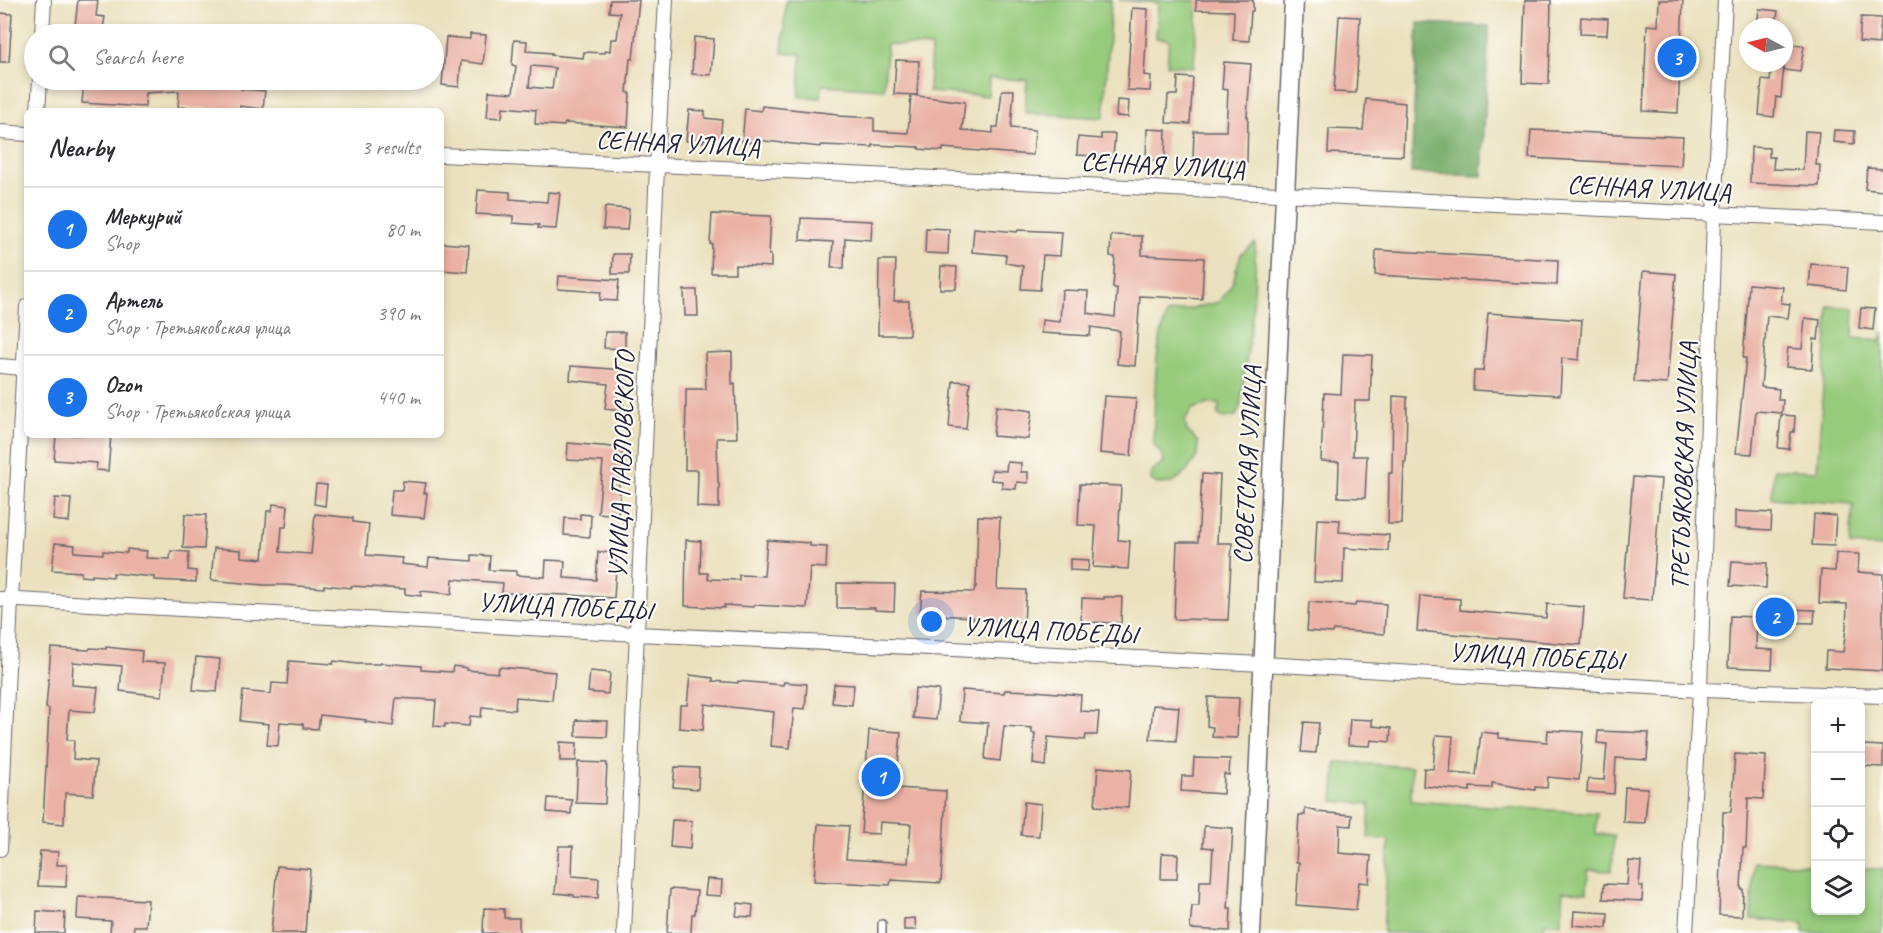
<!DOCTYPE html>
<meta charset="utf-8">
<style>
body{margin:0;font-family:Caveat,sans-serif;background:#f2f2f3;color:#2b2b33}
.controls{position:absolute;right:18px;bottom:18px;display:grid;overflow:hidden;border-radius:9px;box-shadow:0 3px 9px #0003}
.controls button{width:54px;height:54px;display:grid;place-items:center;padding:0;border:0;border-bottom:2px solid #e1e1e2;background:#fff;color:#2b2b33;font:30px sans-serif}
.compass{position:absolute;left:1739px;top:18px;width:54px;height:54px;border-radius:50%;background:#fff;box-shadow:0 3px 9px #0003;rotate:277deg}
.you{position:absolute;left:932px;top:622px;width:21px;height:21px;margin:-15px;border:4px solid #fff;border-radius:50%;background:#1a73e8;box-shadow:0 0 0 9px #1a73e833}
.badge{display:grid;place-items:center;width:39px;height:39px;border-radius:50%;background:#1a73e8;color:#fff;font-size:20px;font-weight:700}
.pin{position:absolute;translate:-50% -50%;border:3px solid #fff;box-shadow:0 2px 6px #0006}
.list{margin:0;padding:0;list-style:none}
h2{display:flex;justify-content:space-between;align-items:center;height:78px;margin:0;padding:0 24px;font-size:26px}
h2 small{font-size:20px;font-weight:400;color:#7c7c81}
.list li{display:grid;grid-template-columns:39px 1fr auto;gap:18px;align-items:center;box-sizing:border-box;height:84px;padding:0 24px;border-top:2px solid #e1e1e2}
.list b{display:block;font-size:22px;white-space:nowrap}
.list p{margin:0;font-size:20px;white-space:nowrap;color:#7c7c81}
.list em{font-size:20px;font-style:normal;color:#7c7c81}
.icon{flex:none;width:33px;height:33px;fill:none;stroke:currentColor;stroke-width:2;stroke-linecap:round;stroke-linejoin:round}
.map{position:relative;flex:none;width:1883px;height:933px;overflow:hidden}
.search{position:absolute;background:#fff;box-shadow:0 3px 9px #0003;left:24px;top:24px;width:420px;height:66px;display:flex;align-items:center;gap:15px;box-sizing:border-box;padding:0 21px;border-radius:33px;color:#7c7c81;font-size:22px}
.panel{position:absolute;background:#fff;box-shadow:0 3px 9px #0003;left:24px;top:108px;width:420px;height:330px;border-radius:9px}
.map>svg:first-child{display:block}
.green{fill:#97cb7c;stroke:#5c765c;stroke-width:1.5}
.forest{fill:#79af6c;stroke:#4e6854;stroke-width:1.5}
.building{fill:#eab1a4;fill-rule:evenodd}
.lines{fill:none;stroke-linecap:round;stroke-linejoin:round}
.lane-casing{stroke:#686569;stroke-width:10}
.street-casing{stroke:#686569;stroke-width:16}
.secondary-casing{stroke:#686569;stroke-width:21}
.lane{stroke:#fff;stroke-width:7}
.street{stroke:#fff;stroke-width:14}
.secondary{stroke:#fff;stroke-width:18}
.labels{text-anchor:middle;stroke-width:4.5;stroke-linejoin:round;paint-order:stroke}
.street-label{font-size:26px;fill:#22223b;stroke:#fdfcf7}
</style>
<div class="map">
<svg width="1883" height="933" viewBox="0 0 1883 933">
<rect width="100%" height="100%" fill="#fdfcf7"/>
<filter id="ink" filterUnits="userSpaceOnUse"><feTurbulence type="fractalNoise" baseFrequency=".0167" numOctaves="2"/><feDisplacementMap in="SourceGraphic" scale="12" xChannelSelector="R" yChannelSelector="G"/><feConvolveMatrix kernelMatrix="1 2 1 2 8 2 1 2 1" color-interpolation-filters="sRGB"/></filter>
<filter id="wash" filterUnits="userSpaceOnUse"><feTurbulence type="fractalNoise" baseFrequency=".008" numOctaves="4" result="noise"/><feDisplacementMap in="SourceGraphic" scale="24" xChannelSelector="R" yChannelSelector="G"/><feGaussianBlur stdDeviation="1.35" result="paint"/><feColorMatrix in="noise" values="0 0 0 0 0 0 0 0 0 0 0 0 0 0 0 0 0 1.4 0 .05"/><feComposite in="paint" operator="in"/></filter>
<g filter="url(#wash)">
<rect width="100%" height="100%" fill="#ebe1be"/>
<path class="green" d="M786,0H1111L1104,118L1025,113L1027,80L989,78L988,96L929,92L931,47L887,44L884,89L822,85L821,98L799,97L801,54L782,53Z
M1119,0H1198L1194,67L1167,65L1169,39L1156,38L1158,3Z
M1255,243C1257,298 1247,352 1240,407L1236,416L1224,418L1218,415L1219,404H1209L1192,409L1185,421L1187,431L1198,442L1197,456L1187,471L1173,483L1157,484L1150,479L1153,470L1164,463L1162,455L1153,443C1156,399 1152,356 1167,314L1219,302L1232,284L1241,254Z
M1829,306L1854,308L1853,338L1882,340L1883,332V547L1850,545L1853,504L1772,498L1774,469L1817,471Z
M1336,762L1412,767L1411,801L1597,813L1596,834L1614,835L1612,871L1588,870L1587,892L1563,891L1561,924L1544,923V933H1383L1389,840L1368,838L1370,804L1333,801Z
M1754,862L1815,865L1816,910H1860L1861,868L1883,869V933H1803V923L1751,919Z"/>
<path class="forest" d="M1418,23L1489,26L1482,176L1411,173Z"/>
<g id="blocks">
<path class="building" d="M78,0H98L96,16L105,17L102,34H74Z
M610,0H639L633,59H630L627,92L630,93L628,127L565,123L564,126L535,124L536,110L503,107L502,118L487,117L489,91L513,93L516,66L512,65L514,40L527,41L526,51L552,53L551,55L583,58L584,52L605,53V50L610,51L611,39H617L620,13L609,12ZM531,66L555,68L552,89L529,87Z
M1196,0H1253V11H1251L1249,41L1233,40L1234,11L1196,10Z
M1525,0H1551L1549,84L1522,83Z
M1659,0H1683L1678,113L1643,111L1647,25L1658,26Z
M1132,8L1148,9L1144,75L1151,76L1150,91L1127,90Z
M1759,9L1778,11L1776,27H1757Z
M0,13L12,14L9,62H0Z
M1339,16L1360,17L1356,93L1334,92Z
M1581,17L1608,19L1607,35L1580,34Z
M1861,17L1881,18L1879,44L1859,42Z
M470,34L486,35L483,64L461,61L459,87L442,85L446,37L470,39Z
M694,37L714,39L711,75L692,74Z
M1784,44L1804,46L1800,72L1784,70Z
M896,60L919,61L917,95L894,94Z
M1224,62L1251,64L1247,116L1248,117L1247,162L1193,160L1194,131H1226L1228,90L1222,89Z
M1772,63H1784L1781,98L1776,97L1774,117L1759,115L1762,80L1770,81Z
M1178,77L1193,78L1190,124L1166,123L1168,95H1177Z
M84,80H242L241,89L265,91L263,109L240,106V110L178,107L179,91L146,93L145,107L82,103Z
M1002,90H1014L1011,128L1035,130L1033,155L943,148V151L919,149V147L873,145V147L821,145V147L755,140V143L742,142L745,109L761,111L762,106L838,114V116L874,118V131L908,133L911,95L965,102L962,130L993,133V127H998Z
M1366,99L1405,103L1403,156L1328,153L1329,129L1363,130Z
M1117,100L1129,101L1128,117L1116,116Z
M689,110L705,111V118L722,120L720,141L703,139V142L686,141Z
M1147,129L1166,130L1165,160H1146Z
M1531,130L1683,137L1681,166L1529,158Z
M1834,130L1855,131L1854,144L1833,142Z
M1805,131L1819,132L1816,165H1820L1819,186L1750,183L1751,147L1769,148V157H1774L1773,169L1803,170Z
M1101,134H1115L1113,157L1077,155L1078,137L1101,139Z
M1867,168L1883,169V191L1865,189Z
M478,190L510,192V199L547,202L548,192L560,193L556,229L538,228L539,225L513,223V216L476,214Z
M605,207L629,209L627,230L603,229Z
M712,214L771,216L769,255H771V267L735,265V273H711L712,244H710Z
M801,218L872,221L871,240L845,238L844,268H831L833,242L800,240Z
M926,228L949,229L948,254L925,253Z
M974,228L1017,232L1018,230L1062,232L1060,256L1043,255L1040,290L1021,289L1023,266L1005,263L1006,255L972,252Z
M1111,235L1142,236V255L1204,258L1202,299L1140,296L1135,366L1117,364L1120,331L1091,327L1090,336L1041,333L1042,320L1060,322L1062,290L1088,291L1087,313L1115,317L1117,288H1113L1115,257L1110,256Z
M441,243L469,245L467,272L441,270Z
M1376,250L1558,260L1557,285L1375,275Z
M613,254H630L629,274H612Z
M879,260H896L894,301H909V335H878Z
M1811,264L1848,267L1846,290L1809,286Z
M941,266L957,267L956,289H940Z
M1643,271L1676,274L1667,384L1634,382Z
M559,276L619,280L617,301L600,300L601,292L558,289Z
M1749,284L1783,287L1781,303L1790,304L1788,318L1767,316L1761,387L1779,389L1778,400H1783L1782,413L1756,411L1752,454L1736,453L1746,358H1743Z
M684,290H697L698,316H685Z
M1861,308L1875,309L1873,330L1859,328Z
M1488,313L1582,320L1579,360L1562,358L1560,395L1473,390L1474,371H1483Z
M1805,318L1820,320L1818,340L1814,339L1812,369L1786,367L1788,348L1802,349Z
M605,332H625V349L604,348Z
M732,352V384L735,383L737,438H717L718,483H719V508L697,507L698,470H685L686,389H706L705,353Z
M1343,354L1372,355L1370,401H1355L1353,456H1367L1365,498L1338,497L1339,462L1321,461L1324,393L1341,394Z
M571,366L625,370L623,411L605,409L608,384L570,380Z
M953,381L970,382L966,429L949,427Z
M1104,396L1136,398L1131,456L1100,453Z
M1393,396L1407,397L1406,462H1404L1402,524H1388L1389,473H1392Z
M996,406L1032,411L1028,439L993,436Z
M1781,415L1795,416L1794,432H1791L1789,449L1778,448Z
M56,435H111L108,471L96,470L97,463L54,460Z
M568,443L623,448L618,492H620L618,515L598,513L603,462L567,460Z
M1007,462L1021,463V472H1028V483L1017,482L1016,489L1002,488V481L991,480L992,470L1006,471Z
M1202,474L1220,475L1217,543H1232L1228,620L1174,619L1177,542H1198Z
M1633,477L1661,479L1652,600L1623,598Z
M403,481L426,483L424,493H427L424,518L390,515L392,490H402Z
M316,484L327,485L325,506L314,504Z
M1080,484L1121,486L1118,540L1130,541L1128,569L1093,567L1096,526L1078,525Z
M55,498L71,499L69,522L53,520Z
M273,504L288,506L286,527H282L280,552L311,554L315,514L353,518V522L369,524L366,555L402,558L401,564L428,567L429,558L472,561V555L490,556L489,570L516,571V575L545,577L546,560L565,561L564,578L596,580L598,552L617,553L614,598L570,595L502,593L503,583L453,579L452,594L421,591V596L405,594V589L351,586V588L324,585V588L285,585H264L211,580L214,548L241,550V557L263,559L267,511H272Z
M1735,511L1772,513L1771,530L1735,528Z
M185,514L206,515L204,549L183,548Z
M580,514L591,515L590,537L564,535L565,518L580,519Z
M1814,514L1836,516L1834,546L1812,545Z
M978,516L1000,517L997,589L1026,590L1024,622L973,619V617L920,614L922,591L974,592L975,587H976Z
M1317,519L1340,520L1339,532L1389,535L1388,551L1344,548L1343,583L1314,582Z
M686,540L701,541L700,573H708V579L739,580V575L764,576L767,540L810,543V546L827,547L826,568L810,567L807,608L754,605V607L724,605V608L685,606Z
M55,543L75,545L74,552L103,554V551L127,553V549L147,551L146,558L170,559L171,551L189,552L188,570L196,571V582L154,580V577L113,573V577L92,575V577L81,576V572L52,570Z
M1836,553L1859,554L1858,572L1883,574V671L1825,668L1826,651L1843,652L1846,628L1847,604L1819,603L1821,570L1835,571Z
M1070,559L1089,560L1088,571L1070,570Z
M1732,561L1767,563L1766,588L1730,586Z
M837,583L895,584L894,611L875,610V608H837Z
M1420,596L1460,599V610L1546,618L1547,604L1584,607L1581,645L1417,631Z
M1104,597H1122L1121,623L1081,622L1082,598L1104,599Z
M1309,602L1355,606L1356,602L1386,604L1384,634L1333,630L1332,633L1307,631Z
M1781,609L1815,610L1814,623L1780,622Z
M1730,616L1757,617L1756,649L1773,650L1772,669L1728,667Z
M106,647L142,651L141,662L165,663L162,696L120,691L122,666L73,662L72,685L98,687L95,712L69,710L67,740H74L73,759L96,761L93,795L65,793L64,824L43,822L48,730L49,709L46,708L51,648L89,650L90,648L106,649Z
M196,657L220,659L217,692L193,690Z
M289,661L333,664L334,661L357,664H380L381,663L421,666V670L452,672L453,666L467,668V670L498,673L499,667L555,672L552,700L516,697L515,710L482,707L481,717L470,716L469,726L445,724V727L434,726L436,700L396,698L393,726L365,722L366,720L320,715L318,729L303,728V724L280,722L278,746L267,745L269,724L240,721L243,691L271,694L272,683L287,684Z
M590,671L610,673L608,694L588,692Z
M690,675L713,678V681L738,683V681L783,685L784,682L807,684L805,709L794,708L790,748L771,746L774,712L705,704L703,730L679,728L680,705H687Z
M834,684L854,685L852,705L832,703Z
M915,688L939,690L936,720L913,718Z
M962,690L1004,693L1005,690L1034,691L1081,695L1080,711L1099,712L1097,735H1086L1085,740L1048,737L1046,766L1033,764L1035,733H1032V728L1004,726L1000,761L985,759L988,723L960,721Z
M1208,697L1239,698L1237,738L1212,737L1213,727L1207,726Z
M1153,705L1179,707L1176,741L1150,739Z
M1350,719L1372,720V726L1391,728L1390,742L1371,740L1370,746L1348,745Z
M576,720L608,721L607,737L576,736Z
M1304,722L1319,723L1316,753L1301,752Z
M869,730L901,732L896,788L946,791L941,883L891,880L890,885L814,881L818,824L849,826L846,859L908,863L911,824L880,822L879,834L861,833Z
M1548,730L1583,732L1579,780L1548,777L1547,788L1535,787V790L1492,783V788L1470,787V791L1423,786L1424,768L1433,769L1436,735L1453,736L1450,773L1476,775L1481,732L1499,734V738L1547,742Z
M1598,731L1649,733L1647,760L1616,758L1614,794L1587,792L1588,779L1604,780L1607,744L1597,743Z
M560,742L577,743L576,761H560Z
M1863,745L1883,746V767L1862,766Z
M1735,754L1766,756L1763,799L1748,798L1746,848H1743L1741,889H1743L1742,916L1719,915L1723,812H1731Z
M1194,758L1230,759L1229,775L1224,774L1223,794L1181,791L1182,776H1193Z
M578,762L607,763L605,804L576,803Z
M675,767L699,768L698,789L673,787Z
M1098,767L1131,770L1128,808L1095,806Z
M1625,787L1648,788L1645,823L1623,822Z
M548,798L572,800L571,814L547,812Z
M1024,802L1041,804L1039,836L1021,835Z
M1305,809L1316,810V812L1352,815L1351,826L1340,825L1339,853L1371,856L1369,883L1359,882L1356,910L1296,905L1299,862H1296L1299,815H1305Z
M672,820L692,821L690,849L670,847Z
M1204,826L1233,828L1228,908H1231L1230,931L1190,929L1192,906H1199L1200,881H1211L1213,848L1203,847Z
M559,846H573L572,876L599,878L598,898L574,897V895L555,893Z
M40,851L58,852L57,865H67L66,887L38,886Z
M1162,853L1178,854L1177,879H1161Z
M1629,861L1641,862L1639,886H1643L1642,901L1603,899L1604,884L1627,885Z
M277,866L310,869L305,933H271Z
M707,879L722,880L721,896L705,895Z
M670,889L697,891L695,914H692L691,933H667Z
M78,897L148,900L146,926H134L133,933H110L111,921L77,919Z
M738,903L753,905L752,917L736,916Z
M484,908L504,909V918H519V933H483Z
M37,911L65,913L64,933H36Z
M1574,911L1608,913L1607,928L1573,925Z
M915,918L916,930H904V919Z"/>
</g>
</g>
<g filter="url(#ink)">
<use href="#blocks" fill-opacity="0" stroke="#686569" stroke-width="1.5"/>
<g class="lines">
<defs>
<path id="lane" d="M882,933V924"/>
<path id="street" d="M42,34L44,0
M38,111L40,80
M0,132L27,134
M441,155L1883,222
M0,366L23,368
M0,599L638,634L1263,664L1700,690L1883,696
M0,849L11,599L27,306
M624,933L657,167L666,0
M1686,933L1700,690L1714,215L1725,0"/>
<path id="secondary" d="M1251,933L1294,0"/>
</defs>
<use href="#lane" class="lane-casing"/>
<use href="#street" class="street-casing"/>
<use href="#secondary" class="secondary-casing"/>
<use href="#lane" class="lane"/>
<use href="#street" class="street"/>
<use href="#secondary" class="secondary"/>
</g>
</g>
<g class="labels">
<g class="street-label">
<text transform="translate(678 143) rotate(3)" y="9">СЕННАЯ УЛИЦА</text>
<text transform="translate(1163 165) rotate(3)" y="9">СЕННАЯ УЛИЦА</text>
<text transform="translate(1649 188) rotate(3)" y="9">СЕННАЯ УЛИЦА</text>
<text transform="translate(621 465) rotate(-88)" y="9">УЛИЦА ПАВЛОВСКОГО</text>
<text transform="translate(1247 465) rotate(-87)" y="9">СОВЕТСКАЯ УЛИЦА</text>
<text transform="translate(1683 466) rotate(-88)" y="9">ТРЕТЬЯКОВСКАЯ УЛИЦА</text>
<text transform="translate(565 606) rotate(3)" y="9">УЛИЦА ПОБЕДЫ</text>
<text transform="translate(1050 630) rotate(3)" y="9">УЛИЦА ПОБЕДЫ</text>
<text transform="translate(1536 656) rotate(3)" y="9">УЛИЦА ПОБЕДЫ</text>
</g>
</g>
</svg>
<div class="controls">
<button>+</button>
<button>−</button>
<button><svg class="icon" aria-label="locate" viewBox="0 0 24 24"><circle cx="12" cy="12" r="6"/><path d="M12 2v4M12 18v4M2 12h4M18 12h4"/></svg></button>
<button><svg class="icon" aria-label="layers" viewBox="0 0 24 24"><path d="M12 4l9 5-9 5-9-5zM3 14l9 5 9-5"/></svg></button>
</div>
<svg class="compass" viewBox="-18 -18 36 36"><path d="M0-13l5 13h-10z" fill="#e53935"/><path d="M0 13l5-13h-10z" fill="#7c7c81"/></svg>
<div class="you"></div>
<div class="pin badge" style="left:881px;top:777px">1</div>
<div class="pin badge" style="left:1775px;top:617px">2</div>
<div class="pin badge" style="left:1677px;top:58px">3</div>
<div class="search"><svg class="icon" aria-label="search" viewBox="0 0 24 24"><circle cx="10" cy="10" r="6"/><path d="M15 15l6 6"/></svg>Search here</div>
<section class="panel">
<h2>Nearby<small>3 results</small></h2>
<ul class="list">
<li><span class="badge">1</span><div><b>Меркурий</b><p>Shop</p></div><em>80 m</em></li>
<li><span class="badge">2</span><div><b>Артель</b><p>Shop · Третьяковская улица</p></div><em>390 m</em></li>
<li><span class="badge">3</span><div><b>Ozon</b><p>Shop · Третьяковская улица</p></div><em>440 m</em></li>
</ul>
</section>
</div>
